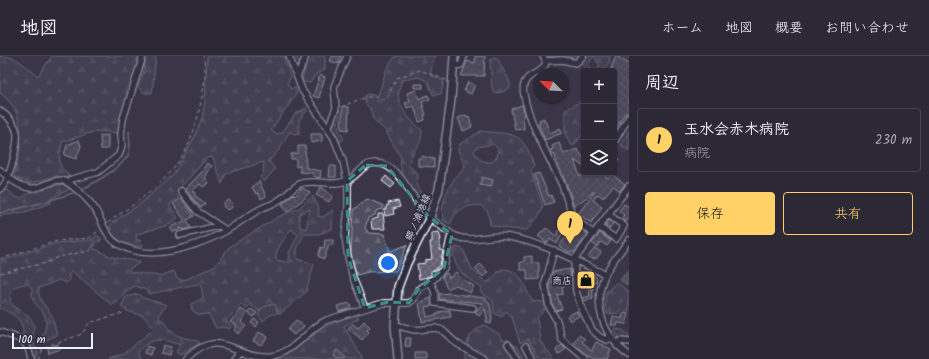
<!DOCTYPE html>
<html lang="ja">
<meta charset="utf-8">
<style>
body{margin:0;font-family:Kalam,"Klee One",sans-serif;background:#34303e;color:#f1f3f6}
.controls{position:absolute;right:12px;top:12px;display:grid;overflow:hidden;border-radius:4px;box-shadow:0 1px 3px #0004}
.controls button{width:36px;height:36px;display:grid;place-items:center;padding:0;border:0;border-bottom:1px solid #484451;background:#2c2836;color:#f1f3f6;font:20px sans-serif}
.compass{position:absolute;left:533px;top:12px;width:36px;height:36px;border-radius:50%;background:#2c2836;box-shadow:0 1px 3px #0004;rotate:294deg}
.scale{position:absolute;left:12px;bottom:10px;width:81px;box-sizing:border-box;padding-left:4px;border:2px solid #e8f1f8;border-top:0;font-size:11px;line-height:14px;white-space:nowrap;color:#e8f1f8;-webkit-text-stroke:3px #2f2a3d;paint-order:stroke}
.you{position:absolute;left:388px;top:207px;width:14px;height:14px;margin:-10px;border:3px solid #fff;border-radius:50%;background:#1a73e8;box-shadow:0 0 0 6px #1a73e833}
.badge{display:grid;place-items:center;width:26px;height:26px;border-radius:50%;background:#ffd166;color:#111;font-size:13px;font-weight:700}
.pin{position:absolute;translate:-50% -33px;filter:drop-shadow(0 1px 2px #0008)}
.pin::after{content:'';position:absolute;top:21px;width:14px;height:12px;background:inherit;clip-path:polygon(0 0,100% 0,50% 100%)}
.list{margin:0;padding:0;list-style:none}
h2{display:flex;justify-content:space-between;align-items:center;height:52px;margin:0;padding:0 16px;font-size:17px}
h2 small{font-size:13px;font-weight:400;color:#a6a6ad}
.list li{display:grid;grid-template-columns:26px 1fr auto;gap:12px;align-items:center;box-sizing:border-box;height:64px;margin:0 8px 8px;padding:0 8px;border:1px solid #484451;border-radius:4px}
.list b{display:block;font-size:15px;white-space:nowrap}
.list p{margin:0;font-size:13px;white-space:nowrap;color:#a6a6ad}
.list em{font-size:13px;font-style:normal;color:#a6a6ad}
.actions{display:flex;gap:8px;padding:12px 16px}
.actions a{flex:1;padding:9px 0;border:1px solid #ffd166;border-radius:4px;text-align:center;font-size:14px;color:#ffd166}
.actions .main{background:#ffd166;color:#111}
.icon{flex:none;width:22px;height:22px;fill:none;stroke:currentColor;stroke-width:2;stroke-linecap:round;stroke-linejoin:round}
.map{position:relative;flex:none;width:629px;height:303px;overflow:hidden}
header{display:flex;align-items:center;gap:24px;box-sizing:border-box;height:56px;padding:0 20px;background:#2c2836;border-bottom:1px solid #484451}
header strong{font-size:19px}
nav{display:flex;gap:22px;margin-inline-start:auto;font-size:14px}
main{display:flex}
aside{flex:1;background:#2c2836}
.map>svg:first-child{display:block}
.built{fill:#464354}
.forest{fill:url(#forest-firs);stroke:#9ca0ac;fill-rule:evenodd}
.garden{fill:#504e5f;stroke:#9ca0ac}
.water{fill:url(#water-rules);stroke:#a2a6b1}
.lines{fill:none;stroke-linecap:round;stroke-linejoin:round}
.stream{stroke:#a2a6b1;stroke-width:1.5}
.building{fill:url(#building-cross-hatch);stroke:#e8f1f8}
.minor-casing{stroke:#e8f1f8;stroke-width:8}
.major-casing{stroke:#e8f1f8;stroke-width:10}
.path{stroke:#e8f1f8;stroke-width:1;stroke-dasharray:4 3;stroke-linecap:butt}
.minor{stroke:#2f2a3d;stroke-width:5.5}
.major{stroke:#2f2a3d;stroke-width:7}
.marked{fill:none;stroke:#3a8f8a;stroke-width:3;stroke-dasharray:8 5;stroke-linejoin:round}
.labels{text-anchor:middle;stroke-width:3.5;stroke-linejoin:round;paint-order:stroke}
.street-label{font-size:10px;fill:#e8f1f8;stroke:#2f2a3d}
.poi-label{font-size:10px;fill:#e8f1f8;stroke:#2f2a3d;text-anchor:end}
</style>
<header>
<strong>地図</strong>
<nav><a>ホーム</a><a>地図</a><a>概要</a><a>お問い合わせ</a></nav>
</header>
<main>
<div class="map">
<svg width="629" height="303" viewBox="0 0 629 303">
<defs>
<pattern id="forest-firs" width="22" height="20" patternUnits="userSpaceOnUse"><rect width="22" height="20" fill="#504e5f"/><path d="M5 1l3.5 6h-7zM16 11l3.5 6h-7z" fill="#696877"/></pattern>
<pattern id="water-rules" width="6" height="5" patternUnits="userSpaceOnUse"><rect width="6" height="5" fill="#737482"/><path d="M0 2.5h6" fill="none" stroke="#5f6069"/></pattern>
<pattern id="building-cross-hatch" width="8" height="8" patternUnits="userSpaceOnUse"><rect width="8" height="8" fill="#636171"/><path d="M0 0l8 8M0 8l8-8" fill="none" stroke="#797886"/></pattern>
</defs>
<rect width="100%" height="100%" fill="#3a3648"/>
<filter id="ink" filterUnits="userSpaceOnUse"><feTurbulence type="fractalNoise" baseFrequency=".025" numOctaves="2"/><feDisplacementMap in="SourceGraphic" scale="8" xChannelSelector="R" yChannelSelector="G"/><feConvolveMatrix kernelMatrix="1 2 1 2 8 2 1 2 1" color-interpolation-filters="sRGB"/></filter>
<g filter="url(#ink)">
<path class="built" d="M615,0H629V99L615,91L614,93V15H607Z"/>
<path class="forest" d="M0,0C19,0 24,10 38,20L52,0H140C135,27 121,51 118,77L97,75L62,86C60,101 55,108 68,118V122L56,120L32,127L16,122L14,119C22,89 28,58 0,37Z
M146,0H156L152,37H144L138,31L144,15Z
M207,0H283L291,21L287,28L291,33L295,31L297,37L271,74L276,78L282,77L295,58L306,52L307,55L299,64V79L289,76L279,94L269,105L275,113L264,126L260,121L263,118L264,106L231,116L225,119L222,128L213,102L208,101L180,132L178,137L179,141L169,149L178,162L165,170L137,178L136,183L141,185L143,190C131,191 119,186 111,177L110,170L113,166L140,148L173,119L194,82L202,62L205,45Z
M295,0H325V14L316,18L310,27L304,26L302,23L306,10L298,5Z
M395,0H437L434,2L430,19L444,25L441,38L433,39L428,26L419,21L403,24C390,43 407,62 422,74C422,88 419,86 413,97C411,101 411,105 408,109L418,118L417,130L424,142L419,141C410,130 398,118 401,102L385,74L373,63L370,52L365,47V40L368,38L378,40L386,14Z
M548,0H594L588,8L593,15H586L582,7L575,4Z
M594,0H610V4L604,15H594L600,10Z
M493,1L497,2L510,26V32L503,36L494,37L492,32L490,5Z
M584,41V76L575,89H571L565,78V54L578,47Z
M340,54L338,73L344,83L340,86L333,72L337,55Z
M481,75C515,79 522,74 534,110L531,115L543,151L538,161L527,174L509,173L490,169L488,156L480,149C464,150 457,153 450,168L444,165C439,154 446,135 453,125C457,119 462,116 465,110L458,94L460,88ZM493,88L498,93L497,101L492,106C483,106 478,104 474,95L477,91Z
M63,128L70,133L50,143L51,147L25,156L0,160V136L8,134L15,141L21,142L36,133Z
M313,140L319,152L318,160L323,161L333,154L332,173L319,178H305C299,186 296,193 297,203L314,208L306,236L280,258L275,249L262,252L260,256L250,248L247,253L241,248L226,265L231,270L229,273L223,271L216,272L208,258L199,259L192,254L191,248L203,242L201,230L197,228L149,238L146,234L135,230L125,236L117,247L112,249L72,215L68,219L70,224L66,227L59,224L39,232C37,245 47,250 52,260C54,266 55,273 57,279L44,285L42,281C56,252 29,256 32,232L28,228C15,228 8,235 11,248L30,261L34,269L33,287L38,296L34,303L28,284L23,280C24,263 14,259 0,252V205L57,187L90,184L97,180L101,182L91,191L112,201L141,206L129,213L130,216L160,220L173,215L175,217L176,221L181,224L187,223L216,209L229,191L278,161L299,152ZM310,153L306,173L300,171L299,158ZM291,173L298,179L289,197L290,201L286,206L276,204C274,194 286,181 291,173Z
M367,143L383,149V153L376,155L375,159L368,162L365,172L369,177L384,178L390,195L407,189L396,215L368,216L357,219L351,197L353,154Z
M456,191L463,193L472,213L485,226H488L501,213C521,212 524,230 532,245L544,246L546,252L537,262L540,285L554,303H540L528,283L520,287L512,261L506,255L501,261L494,257L493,245L480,236L482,232C466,221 454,215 453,195Z
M617,226L629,236V255L620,254L618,257L607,258L605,254L606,236Z
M138,238L143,242L167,249L160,257L159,263L163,264C167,273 175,280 185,282C192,284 194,282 200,287L180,299L176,296L180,289C162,283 151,280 138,296L142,303H108L123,298L154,273L144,260L127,255L121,251L126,241Z
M351,259H358V263L344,270L363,303H255H269L303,286L329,269Z
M484,269L499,278L502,283L518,291L525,303H465C464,289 470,274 484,269Z
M615,273L622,274L629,279V283L619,281L614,275Z"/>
<path class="garden" d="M629,75V94L621,89Z
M272,248L275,249L278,257L270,259L263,265L258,260L262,252Z"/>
<path class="water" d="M627,215L629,216V230L620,224Z"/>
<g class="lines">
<path class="stream" d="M83,133C95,126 124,111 129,97C131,91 129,81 129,75
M0,157L45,146L73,137"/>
</g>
<path class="building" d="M332,0H341L338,8L330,5Z
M475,0H485L484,20H461L467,5L475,7Z
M616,0L629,8V57H625L614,76V15H610Z
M320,19L325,21L319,42L313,40Z
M468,26L475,29L471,38L464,35Z
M414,28H423V32H414Z
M416,34L419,43L428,39L430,43L422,46L426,59H424L425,64L419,66L414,50L407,52L405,47L410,45L407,37Z
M522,49L525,58L523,59L524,73L515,74L511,53Z
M343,50L349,51L348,74L341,73Z
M466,59L467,61L469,60L472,71L463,75L458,62Z
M544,62L550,77L560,72L562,77L545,84L538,67L540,66L539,64Z
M311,78H322V85L311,87Z
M108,79V93H101L100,80Z
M79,84L81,90L76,103L64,99L67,89Z
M559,87L564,98L577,93L584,102V111L574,104L580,121L587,117H601L608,122L611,118L625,128L620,135L613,130L603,142L598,138L593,144L602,151L591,167L578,158L595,135L575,150L572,146L570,137L554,98L552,99L550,94L553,93L552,90Z
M298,90H305L306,112L321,115L320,122L313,120V117L300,116V110L296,111V103H291V98L298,97Z
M614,99L619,102L614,112Z
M422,100L434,103V111L418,110V102H422Z
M207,107L212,110L205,121L209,127L203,131L200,128L192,135L196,137L194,139L205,147L201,152L185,133L201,117Z
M330,110H336V121H329Z
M539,117L549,140L551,139L554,146L545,149L534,119Z
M386,120L395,128L391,132L382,125Z
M482,121L493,124L491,131L480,129Z
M259,125L266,140L261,143L258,137L256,138L252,131Z
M321,131L333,140L329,146L316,139Z
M302,132L310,136L304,143L287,156L282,148L293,138L295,140Z
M181,142L194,160L187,164L191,172L183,174V172L173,176L170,171L185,165L173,148Z
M223.5 149a4.5 4.5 0 1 1 9 0a4.5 4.5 0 1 1-9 0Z
M398,145L400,151L393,153L394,158L385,160L384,154H386V150L389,149L388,147Z
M624,148L629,151V162L626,166L621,163L624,159L619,155Z
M567,157L570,161L557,188L550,183L547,187L538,180L546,172L556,180Z
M378,158H383L385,173H372L371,164L378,162Z
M609,164L613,167L609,173L605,170Z
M577,170L588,178L575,196H569L559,190L565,182L571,187L577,179L573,176Z
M439,176L441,184H440V194L443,195L440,209L438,210L436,214L431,215V220L419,223L417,208L425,207V204L432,203L430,186H432V177Z
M600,177L611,185L607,190L601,186L597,191L592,187Z
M325,184H333V189H329L324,203L318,200L321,191L324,192Z
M595,192L601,196L597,202L592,203L588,201Z
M532,200V207H539V223L527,224V214H520V206H524V201Z
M480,208L488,216L483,221L475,213Z
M570,213L571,225H565L566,230L562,231L563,238L557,239L562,253L556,255L553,250L549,228L552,227V216Z
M456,216L464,224L474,230L470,237L456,229L447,233L442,220L447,217L449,222Z
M587,217L595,220L597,223L596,227L592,226L593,242L584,245L582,242L590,240L588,228L582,229V226L580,227L579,218Z
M449,237L485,242L490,248L492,262L491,268L486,266L487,262L485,253L479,260L475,256L483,247L439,243V238Z
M431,242L432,250L425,251L427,261L439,258V256L450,254L451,261L422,266L419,247Z
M350,247L351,252L339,256L337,250Z
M241,253L247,257L241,266L246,270L238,278L234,274L237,270L230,266Z
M251,253L257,257L254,261L248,257Z
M577,255L579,260L570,265L567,260Z
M623,257L629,258L626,268L618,267L617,270L611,269L613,260L622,263Z
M254,263L259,266L256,271L251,267Z
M296,264L304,270L299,276L297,275L294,279L288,274Z
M364,265L370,271L367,274L369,276L362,284L348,272L353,268L358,272Z
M259,276L268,281L261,289L253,285Z
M579,279L585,283L582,286L592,294L596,286L611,293L607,303H597L586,298L573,288Z
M406,282H411L410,291L405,290Z
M58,288L60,293L48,297L47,292Z
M163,289L171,291L169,299L161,297Z
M562,289L566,293L559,298L556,294Z
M147,290L153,292L151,299L145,297Z
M337,294L345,301L343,303H338L333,299Z
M415,297H426V303H415Z"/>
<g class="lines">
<defs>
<path id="minor" d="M289,0L302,34L334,82L343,105L348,130V152L345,181L348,201L353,222L365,252
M543,0C555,21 518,11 524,39C530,70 549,100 562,129C566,139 568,151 574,160C579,168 587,172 594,178
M546,5L563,4L576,7L583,0
M454,10L461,9L464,0
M297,21L306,0
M0,55C8,60 15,68 17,77C18,87 9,129 0,133
M328,72L336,52L334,31L347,0
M614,86L629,61
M0,114C9,122 17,130 30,132C44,134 56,117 70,128C79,135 88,143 95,153C102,165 106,181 118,188C149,207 195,191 224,176C235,170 246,161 257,155C264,150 273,149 279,144C287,140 293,130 302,127C317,123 334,131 348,124C358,120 362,108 374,107C397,106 409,136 421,152C428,162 441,170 450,177C468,190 489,177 509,181C544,187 573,204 605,218
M68,126L72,123L98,116L119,99L122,89L121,78L123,63L143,0
M181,135L197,155L226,174
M599,171L616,183L624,170L609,159
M180,179L218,170
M629,184C621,195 612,205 606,217C591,247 603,281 629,299
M554,194L545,228L549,251L557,265L562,284L585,303
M430,224L435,237V247L473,252
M395,269L415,274L435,272L442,274L456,287L485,303
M0,276C17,282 28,282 31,303
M611,282L607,284L600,281L592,274L581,251L576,235L574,204L629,130
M508,288L518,303
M526,290L533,303
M617,290L620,285L629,286
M186,303C220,269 235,303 271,300C295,297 307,273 327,264L383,247H409L414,243L418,234L435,222L444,212L450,183L452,179
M234,303L240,295"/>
<path id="major" d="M398,303L395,269L398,231L407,207L430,161L439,133L451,44L454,0"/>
</defs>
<use href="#minor" class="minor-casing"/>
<use href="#major" class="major-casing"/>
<path class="path" d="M341,51C348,48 365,40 372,41C378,41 380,45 387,42L397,22L420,14L446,24
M108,167C116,160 125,155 133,149C174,119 192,96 201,45C204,31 207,13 203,0
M0,203L57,185L89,182L100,174
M0,217L46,207L58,201L89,195L103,182
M38,303L42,292L82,278L89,267L123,257"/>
<use href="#minor" class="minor"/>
<use href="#major" class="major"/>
</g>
</g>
<path d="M0 0H629V303H0ZM366,109L387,110L425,157L452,179L444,212L418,234L409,247L388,246L365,252L348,201L347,125Z" fill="#3a3648" fill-opacity=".55" fill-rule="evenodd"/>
<path class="marked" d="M366,109L387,110L425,157L452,179L444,212L418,234L409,247L388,246L365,252L348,201L347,125Z"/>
<defs>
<symbol id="shop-square" viewBox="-11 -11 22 22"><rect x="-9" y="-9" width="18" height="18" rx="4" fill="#ffd166" stroke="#2f2a3d"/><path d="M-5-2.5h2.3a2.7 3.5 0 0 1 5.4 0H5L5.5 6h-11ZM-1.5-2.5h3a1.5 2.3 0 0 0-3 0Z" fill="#111"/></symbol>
</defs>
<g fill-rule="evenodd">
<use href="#shop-square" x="575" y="213" width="22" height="22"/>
</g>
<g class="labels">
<g class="street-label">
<text transform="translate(417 161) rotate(-67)" y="4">郷ノ浦港線</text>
</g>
<g class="poi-label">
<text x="572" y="228">商店</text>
</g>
</g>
</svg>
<div class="controls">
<button>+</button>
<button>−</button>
<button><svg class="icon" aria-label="layers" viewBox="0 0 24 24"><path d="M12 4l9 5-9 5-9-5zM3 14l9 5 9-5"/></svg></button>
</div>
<svg class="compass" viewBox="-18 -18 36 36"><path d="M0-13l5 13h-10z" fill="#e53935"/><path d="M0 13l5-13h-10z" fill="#a6a6ad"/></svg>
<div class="scale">100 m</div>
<div class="you"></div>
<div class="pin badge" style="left:570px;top:188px">1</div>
</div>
<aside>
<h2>周辺<small></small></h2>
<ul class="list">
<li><span class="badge">1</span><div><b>玉水会赤木病院</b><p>病院</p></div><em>230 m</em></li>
</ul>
<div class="actions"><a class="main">保存</a><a>共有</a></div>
</aside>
</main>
